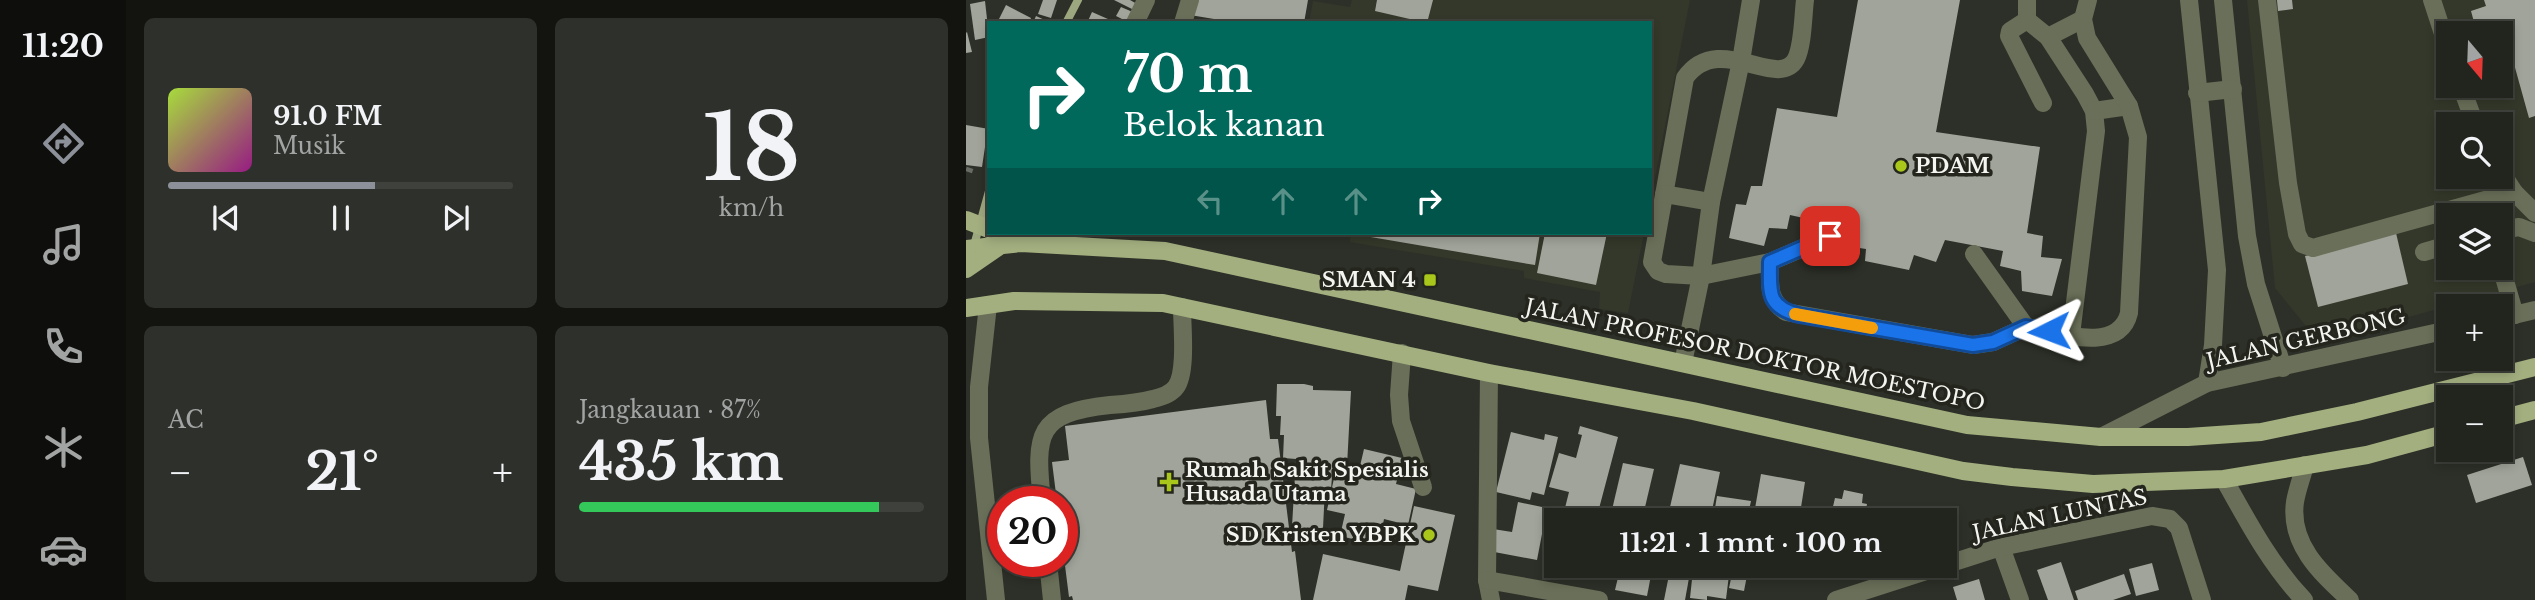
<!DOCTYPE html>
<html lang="id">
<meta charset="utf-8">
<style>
body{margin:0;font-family:"Libre Baskerville",serif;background:#2e302b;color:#f1f3f6;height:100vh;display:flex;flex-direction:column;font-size:26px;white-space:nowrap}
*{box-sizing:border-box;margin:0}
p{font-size:23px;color:#a2a4a4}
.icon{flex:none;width:38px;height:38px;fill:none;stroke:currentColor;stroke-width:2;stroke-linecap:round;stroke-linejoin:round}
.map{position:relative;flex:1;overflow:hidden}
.drawer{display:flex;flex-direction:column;gap:18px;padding:18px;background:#131410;width:840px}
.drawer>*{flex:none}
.guide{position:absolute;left:21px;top:21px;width:665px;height:214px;border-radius:0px;box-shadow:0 4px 10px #0003,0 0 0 2px #3f413c;background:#00695c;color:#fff;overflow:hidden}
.needle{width:46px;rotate:161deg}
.fabs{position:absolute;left:1470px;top:21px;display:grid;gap:14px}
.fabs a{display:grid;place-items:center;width:77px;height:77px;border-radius:0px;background:#22241e;box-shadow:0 4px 10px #0003,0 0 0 2px #3f413c;font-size:35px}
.speed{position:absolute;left:21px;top:486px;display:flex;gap:14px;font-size:35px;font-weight:700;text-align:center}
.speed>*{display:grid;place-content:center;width:91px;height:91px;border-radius:50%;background:#22241e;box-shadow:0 4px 10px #0003,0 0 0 2px #3f413c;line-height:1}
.speed .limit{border:10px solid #d22;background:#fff;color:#111}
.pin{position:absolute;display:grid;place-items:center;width:60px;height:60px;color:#fff;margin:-30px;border-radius:14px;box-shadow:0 4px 10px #0006}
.me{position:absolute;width:77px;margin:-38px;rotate:267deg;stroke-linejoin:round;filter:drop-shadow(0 0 5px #0008)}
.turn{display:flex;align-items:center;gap:24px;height:147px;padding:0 21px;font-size:32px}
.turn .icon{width:91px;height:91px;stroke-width:2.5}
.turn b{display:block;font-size:49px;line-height:60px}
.lanes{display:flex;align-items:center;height:66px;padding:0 21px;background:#0003;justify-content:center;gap:35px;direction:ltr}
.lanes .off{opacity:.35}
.big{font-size:52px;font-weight:700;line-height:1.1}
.drawer .tile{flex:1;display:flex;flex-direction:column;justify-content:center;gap:10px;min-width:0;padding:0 24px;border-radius:10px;background:#2e302b}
.drawer .dial{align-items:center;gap:0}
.dial b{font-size:91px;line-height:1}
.song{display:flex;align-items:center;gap:21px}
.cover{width:84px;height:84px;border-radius:10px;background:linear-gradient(135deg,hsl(80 70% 55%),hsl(310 70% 35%))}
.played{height:7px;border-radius:4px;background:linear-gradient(90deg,#8c9099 60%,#3f413c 60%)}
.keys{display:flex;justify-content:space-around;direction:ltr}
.heat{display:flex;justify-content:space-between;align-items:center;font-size:38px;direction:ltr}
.charge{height:10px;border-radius:5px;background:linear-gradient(90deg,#34c759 87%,#3f413c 0)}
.drawer .tiles{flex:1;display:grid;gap:18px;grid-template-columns:repeat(2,1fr)}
.trip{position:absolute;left:578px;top:508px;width:413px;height:70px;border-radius:0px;background:#22241e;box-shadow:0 4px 10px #0003,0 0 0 2px #3f413c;font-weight:700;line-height:70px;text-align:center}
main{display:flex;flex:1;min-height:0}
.tabs{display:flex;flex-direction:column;width:126px;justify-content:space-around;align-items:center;background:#0e0e0c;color:#a2a4a4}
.tabs .icon{width:49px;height:49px}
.tabs .on{color:#8c9099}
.tabs b{font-size:32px;color:#f1f3f6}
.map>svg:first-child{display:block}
.built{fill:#34382a;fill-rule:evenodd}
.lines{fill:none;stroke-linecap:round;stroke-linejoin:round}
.stream{stroke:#9da77f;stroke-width:8}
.building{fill:#a1a49a}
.path{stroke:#696c64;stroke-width:4.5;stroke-dasharray:7 3.5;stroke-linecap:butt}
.minor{stroke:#696f58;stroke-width:18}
.major{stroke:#a3af7f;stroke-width:18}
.route-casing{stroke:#114b97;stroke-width:18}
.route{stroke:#1a73e8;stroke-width:12}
.slow{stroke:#f59e0b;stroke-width:12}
.poi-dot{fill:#a9c71a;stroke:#24261e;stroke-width:2.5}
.labels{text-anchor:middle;stroke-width:7;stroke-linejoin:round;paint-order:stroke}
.poi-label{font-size:21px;font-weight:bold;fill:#f4f5f0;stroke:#24261e;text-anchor:start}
.street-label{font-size:21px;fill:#f4f5f0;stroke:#24261e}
</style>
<main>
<nav class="tabs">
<b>11:20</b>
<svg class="icon on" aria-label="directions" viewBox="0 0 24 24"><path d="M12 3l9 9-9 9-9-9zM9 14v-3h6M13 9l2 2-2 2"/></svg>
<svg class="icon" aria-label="music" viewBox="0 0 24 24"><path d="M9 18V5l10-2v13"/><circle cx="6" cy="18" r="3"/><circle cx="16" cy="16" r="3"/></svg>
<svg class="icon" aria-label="phone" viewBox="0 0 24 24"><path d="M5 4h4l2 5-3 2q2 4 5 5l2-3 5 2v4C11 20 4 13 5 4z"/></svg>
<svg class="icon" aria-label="climate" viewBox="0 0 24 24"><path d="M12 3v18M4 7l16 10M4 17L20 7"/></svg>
<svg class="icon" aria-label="car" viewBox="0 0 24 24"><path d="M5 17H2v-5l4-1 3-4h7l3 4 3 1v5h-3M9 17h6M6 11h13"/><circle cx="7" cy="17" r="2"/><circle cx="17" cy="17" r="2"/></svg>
</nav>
<section class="drawer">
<div class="tiles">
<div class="tile">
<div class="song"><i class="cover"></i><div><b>91.0 FM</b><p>Musik</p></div></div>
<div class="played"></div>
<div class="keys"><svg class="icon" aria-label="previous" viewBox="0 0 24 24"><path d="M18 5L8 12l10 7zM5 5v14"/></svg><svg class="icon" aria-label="pause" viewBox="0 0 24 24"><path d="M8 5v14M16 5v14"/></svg><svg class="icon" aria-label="next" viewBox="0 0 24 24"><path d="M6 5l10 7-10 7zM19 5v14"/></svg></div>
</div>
<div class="tile dial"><b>18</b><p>km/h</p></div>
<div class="tile"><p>AC</p>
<div class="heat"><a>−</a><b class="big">21°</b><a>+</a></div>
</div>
<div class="tile"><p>Jangkauan · 87%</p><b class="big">435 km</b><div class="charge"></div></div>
</div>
</section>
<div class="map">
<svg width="1569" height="600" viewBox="0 0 1569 600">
<rect width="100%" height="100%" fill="#2d3028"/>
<g class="built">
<polygon points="386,0 724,0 684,202 684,23 343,23 347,1 384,7"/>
<path d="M1281,0H1569V282L1385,333L1339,325L1309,288ZM1482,33H1535V86H1482ZM1482,124H1535V177H1482ZM1482,215H1535V268H1482Z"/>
<polygon points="385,233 678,233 662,313 633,309 634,292 558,278 558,271 384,242"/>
</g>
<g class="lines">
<g class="stream">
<polyline points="100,23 112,0"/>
<polyline points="7,249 23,191"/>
</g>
</g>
<g class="building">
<polygon points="77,0 91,0 85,18 72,14"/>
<polygon points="148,0 164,0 171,4 168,10"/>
<polygon points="227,0 342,0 338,23 272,23 224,15"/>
<polygon points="411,0 467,0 461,23 409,11"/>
<polygon points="892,0 994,0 970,132 1074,147 1061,233 1077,236 1075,257 1096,259 1086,296 1056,291 1055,271 1034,266 1037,251 979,240 970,262 948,255 943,270 899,261 900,249 887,247 887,229 824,215 821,229 803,228 798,246 763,238 770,204 780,205 785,186 796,186 811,108 871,117"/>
<polygon points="1311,0 1326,0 1327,9 1312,11"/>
<polygon points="1518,0 1569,0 1569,116 1563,118 1548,64 1536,67 1535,33 1511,33 1505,11 1520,6"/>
<polygon points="19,1 23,37 9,40 4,4"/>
<polygon points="40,5 65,18 63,23 31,23"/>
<polygon points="155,7 169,13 164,23 150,16"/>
<polygon points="126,12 151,23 121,23"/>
<polygon points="70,16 81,21 80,23 67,23"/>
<polygon points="1,32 6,52 0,53 0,33"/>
<polygon points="0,125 23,129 23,148 19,147 16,167 0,165"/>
<polygon points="394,233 574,233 569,265 393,235"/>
<polygon points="579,233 641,233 630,285 571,273"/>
<polygon points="1430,233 1442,284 1352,307 1339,256"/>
<polygon points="311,384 338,384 347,386 347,390 385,391 381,466 367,465 365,489 359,488 357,528 352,528 351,544 325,543 330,459 317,458 318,435 314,435 315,416 310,416"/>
<polygon points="300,400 304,439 312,439 326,552 329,551 335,600 107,600 106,596 103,597 96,542 96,502 91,502 86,462 103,460 99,426"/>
<polygon points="614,426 652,437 630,520 609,520 597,516 603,492 583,487 593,453 610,458 616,435 612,434"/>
<polygon points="545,432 578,440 579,434 592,437 578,495 566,492 564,500 530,492"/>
<polygon points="398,449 436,458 430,484 450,489 442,525 418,519 413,545 374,536 379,514 361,510 369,474 391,479"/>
<polygon points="1557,457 1566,485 1510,503 1501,475"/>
<polygon points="657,463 688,469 676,520 645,514"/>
<polygon points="714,464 754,472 744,520 701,520"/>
<polygon points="795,474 839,482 833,520 787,520"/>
<polygon points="878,490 897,494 896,503 901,504 898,520 865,515 869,498 876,499"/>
<polygon points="751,496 785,501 781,520 747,520"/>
<polygon points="552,502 581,508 571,560 523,551 527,529 546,532"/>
<polygon points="448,506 489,515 472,591 442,585 439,600 347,600 357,554 434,571"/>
<polygon points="843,512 861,516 860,520 841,520"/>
<polygon points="589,524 590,565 611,565 609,576 579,569"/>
<polygon points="1095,562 1108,600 1082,600 1071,570"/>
<polygon points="1186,563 1193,590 1170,596 1163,569"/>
<polygon points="655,565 687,565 681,596 649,590"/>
<polygon points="705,565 725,567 719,600 698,600"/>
<polygon points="737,565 767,565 765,573"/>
<polygon points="768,565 783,565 778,591 763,588"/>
<polygon points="862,565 889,565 888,572"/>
<polygon points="727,570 763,575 760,599 741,596 741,600 724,598"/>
<polygon points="1158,574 1165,594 1147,600 1112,600 1109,591"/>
<polygon points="1013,579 1019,600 991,600 987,587"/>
</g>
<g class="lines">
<polyline class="path" points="0,169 9,172"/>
<g class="minor">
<path d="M839,0C837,16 837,45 830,59C812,92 753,30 719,78L686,262L692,271L700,274L735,276L804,262L865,236"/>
<polyline points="1223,0 1251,270 1247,345 1241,383"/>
<polyline points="1257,0 1281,236 1290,284 1317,368"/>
<polyline points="1301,0 1322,183 1331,234 1336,244 1347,248 1548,192"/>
<polyline points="1466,0 1482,49"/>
<polyline points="1061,20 1061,0"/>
<polyline points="169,23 180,0"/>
<polyline points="217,23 224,0"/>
<polyline points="1082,37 1117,19"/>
<polyline points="1495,86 1509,124"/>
<polyline points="1231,93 1267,89"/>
<polyline points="1077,103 1043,36 1044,31 1061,20 1082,37 1119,94 1128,111 1130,131 1105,335"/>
<polyline points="1128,111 1163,106"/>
<polyline points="1535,172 1548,192 1569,213"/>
<polyline points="698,194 745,202"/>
<polyline points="1535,230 1553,227 1569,233"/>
<polyline points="1458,252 1482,245"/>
<path d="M804,262C804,283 801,300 820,312L1007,345L1027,342L1060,327L1008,254"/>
<polyline points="1535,267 1549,315"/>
<polyline points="22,305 13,387 13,438 30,600"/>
<polyline points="1535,318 1569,310"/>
<path d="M1060,327C1090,332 1153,355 1163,313L1172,137L1163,106L1121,38L1117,19L1122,0"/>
<polyline points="436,353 433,395 435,421 457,487"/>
<polyline points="717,363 735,276 745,202 775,61 785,0"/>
<polyline points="523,373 521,580 525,600"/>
<polyline points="1135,437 1241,383 1482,330"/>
<path d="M1339,465C1336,477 1331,490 1329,502C1323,545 1356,574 1384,600"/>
<path d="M1258,479C1282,522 1304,564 1338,600"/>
<path d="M76,502C69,433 70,413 144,405C159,404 173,403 187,399C196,397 205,394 210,387C221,372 216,326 216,307"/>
<polyline points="1035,547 1054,600"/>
<polyline points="82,562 86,600"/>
<polyline points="521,580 633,600"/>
<polyline points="870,600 1035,547 1186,516 1204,519 1213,528 1236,600"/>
</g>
<g class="major">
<polyline points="0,220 23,229"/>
<polyline points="0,249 55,243 199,251 1001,425 1135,437 1222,437 1295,432 1391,412 1569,367"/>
<polyline points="0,269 32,247"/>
<polyline points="0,308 48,301 197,303 523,373 727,411 997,471 1046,477 1127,484 1258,479 1401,455 1482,433"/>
<polyline points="1535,419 1569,410"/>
</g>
</g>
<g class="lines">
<g class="route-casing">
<path id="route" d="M864,236L804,262C804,291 800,307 833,315L1007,345L1027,342L1060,327L1083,331"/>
</g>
<use href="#route" class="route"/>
<polyline class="slow" points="829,314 906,328"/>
</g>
<g class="poi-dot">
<circle cx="935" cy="166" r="7"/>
<rect x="457" y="273" width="14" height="14" rx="3.5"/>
<path d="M199.5 471.5h7v7h7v7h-7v7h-7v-7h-7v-7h7z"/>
<circle cx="463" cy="535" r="7"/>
</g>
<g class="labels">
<g class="poi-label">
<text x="949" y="173">PDAM</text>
<text x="450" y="287" text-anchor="end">SMAN 4</text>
<text x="219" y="477">Rumah Sakit Spesialis<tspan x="219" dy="24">Husada Utama</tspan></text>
<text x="449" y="542" text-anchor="end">SD Kristen YBPK</text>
</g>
<g class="street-label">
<text transform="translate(1340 339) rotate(-13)" y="7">JALAN GERBONG</text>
<text transform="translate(789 355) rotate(12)" y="7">JALAN PROFESOR DOKTOR MOESTOPO</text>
<text transform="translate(1094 515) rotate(-12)" y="7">JALAN LUNTAS</text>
</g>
</g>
</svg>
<div class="fabs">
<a><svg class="needle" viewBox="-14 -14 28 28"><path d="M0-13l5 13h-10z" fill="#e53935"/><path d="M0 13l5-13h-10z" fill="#a2a4a4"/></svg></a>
<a><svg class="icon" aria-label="search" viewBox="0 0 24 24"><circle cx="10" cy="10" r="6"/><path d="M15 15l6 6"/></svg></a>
<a><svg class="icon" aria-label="layers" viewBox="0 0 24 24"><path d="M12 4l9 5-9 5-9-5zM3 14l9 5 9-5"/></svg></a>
<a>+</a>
<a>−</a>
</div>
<div class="speed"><div class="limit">20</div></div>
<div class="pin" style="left:864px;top:236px;background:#d93025"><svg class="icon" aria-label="arrive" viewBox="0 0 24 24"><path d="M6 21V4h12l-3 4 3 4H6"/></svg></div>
<svg class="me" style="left:1083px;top:331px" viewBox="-20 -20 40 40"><path d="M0-17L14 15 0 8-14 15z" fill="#1a73e8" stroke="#fff" stroke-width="4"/></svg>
<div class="trip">11:21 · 1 mnt · 100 m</div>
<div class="guide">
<div class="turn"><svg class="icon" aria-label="right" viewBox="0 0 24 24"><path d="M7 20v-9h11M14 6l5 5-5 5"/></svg><div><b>70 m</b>Belok kanan</div></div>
<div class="lanes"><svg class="icon off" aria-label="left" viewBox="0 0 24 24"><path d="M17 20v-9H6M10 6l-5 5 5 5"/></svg><svg class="icon off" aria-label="ahead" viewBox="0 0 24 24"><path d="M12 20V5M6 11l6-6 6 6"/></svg><svg class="icon off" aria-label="ahead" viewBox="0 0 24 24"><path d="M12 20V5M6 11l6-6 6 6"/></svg><svg class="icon" aria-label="right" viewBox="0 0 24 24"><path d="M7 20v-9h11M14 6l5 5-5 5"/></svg></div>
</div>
</div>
</main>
